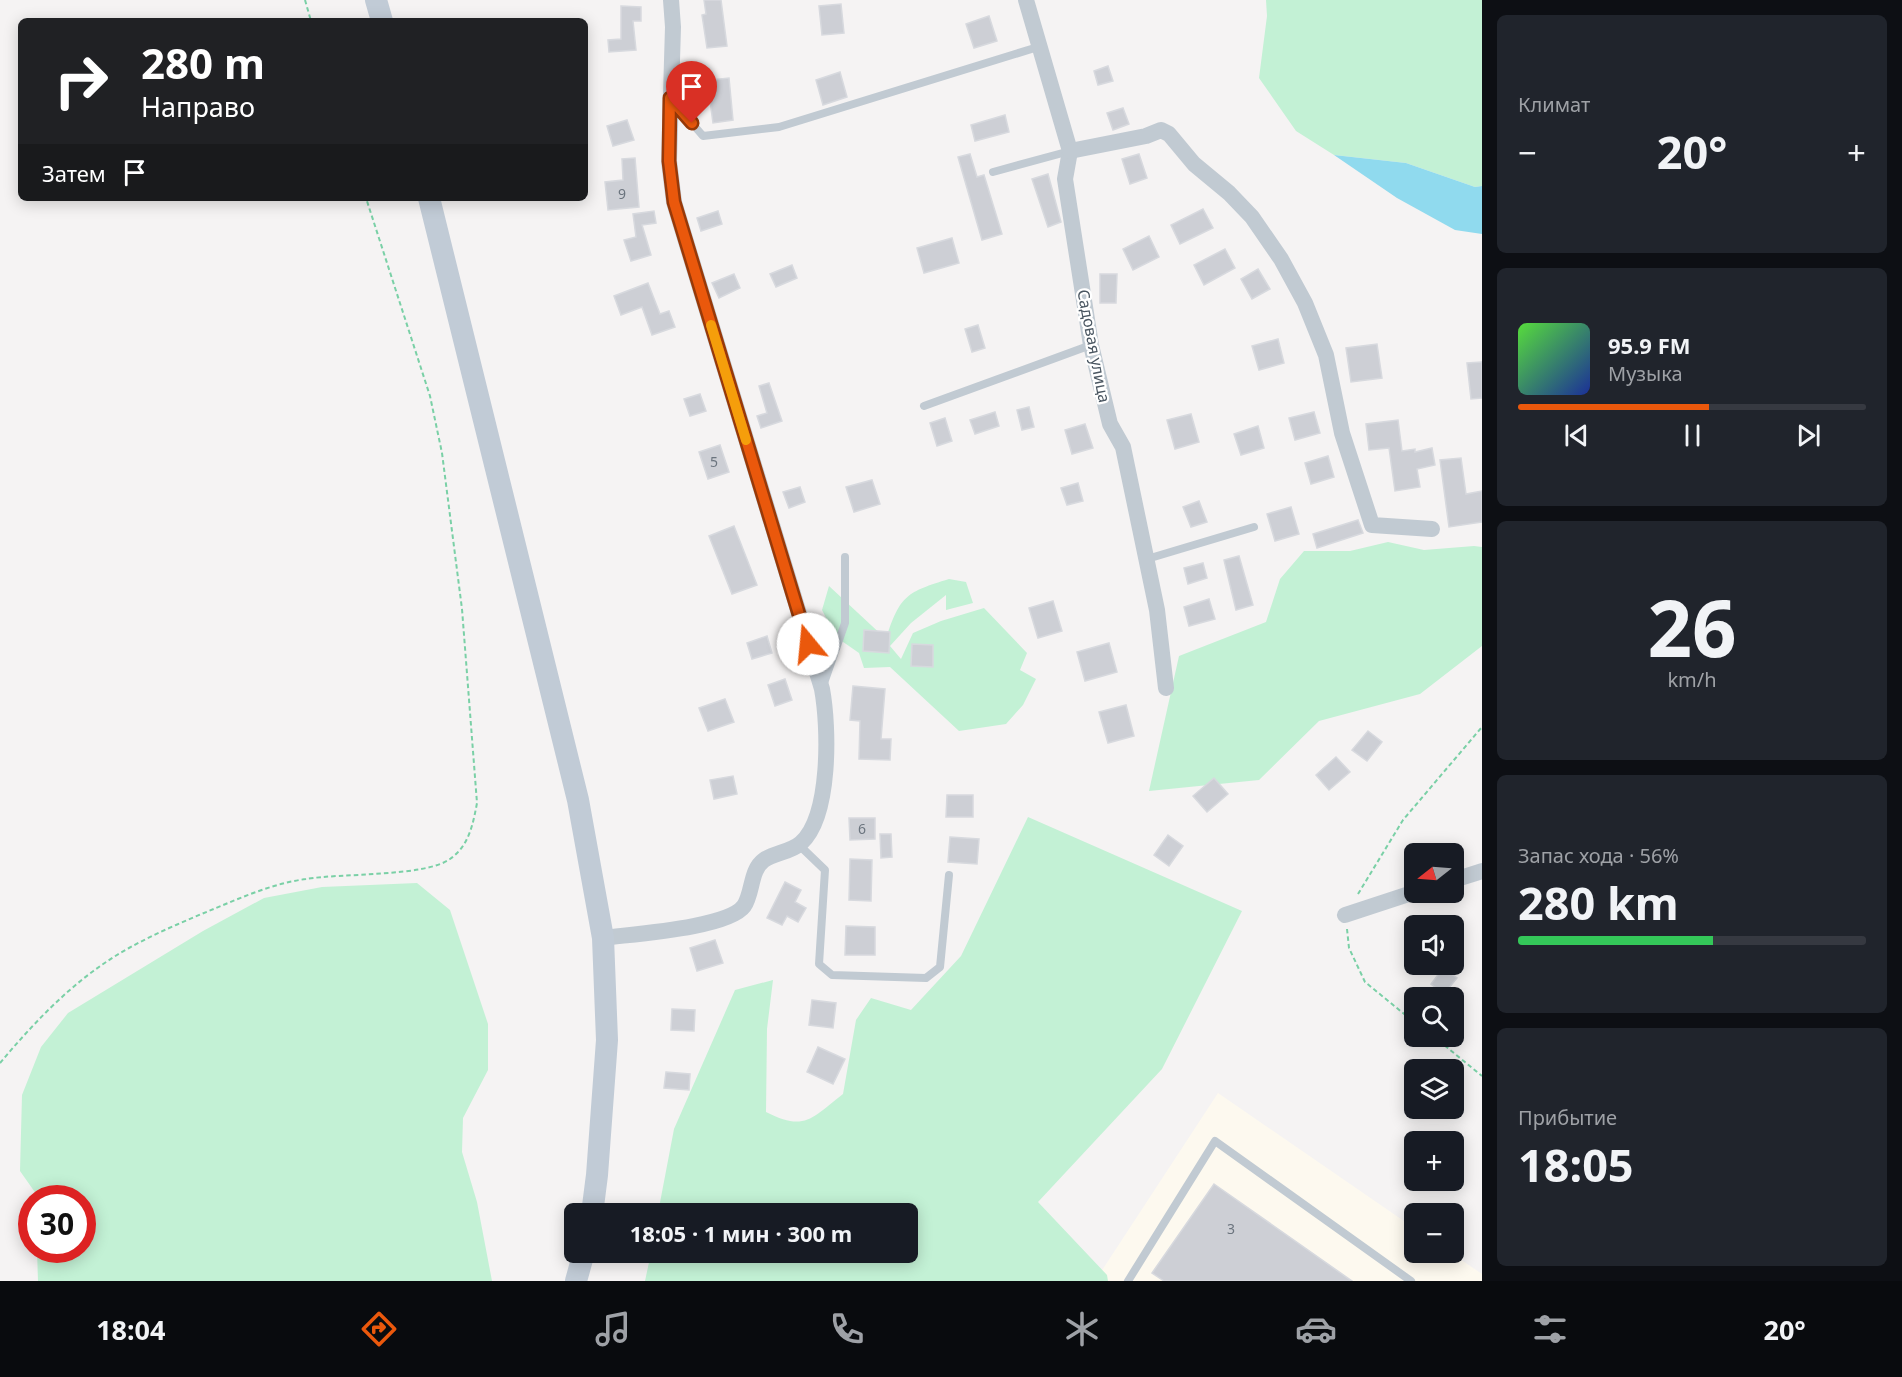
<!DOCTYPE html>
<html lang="ru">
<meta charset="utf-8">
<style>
body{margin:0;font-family:"Noto Sans",sans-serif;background:#20242c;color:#f1f3f6;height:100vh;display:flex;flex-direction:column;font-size:22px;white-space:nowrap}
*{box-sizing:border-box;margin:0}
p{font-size:20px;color:#9ea1a6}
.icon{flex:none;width:33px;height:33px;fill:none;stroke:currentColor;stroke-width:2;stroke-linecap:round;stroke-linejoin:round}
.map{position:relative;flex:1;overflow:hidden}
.panel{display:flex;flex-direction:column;gap:15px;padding:15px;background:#0d0f14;width:420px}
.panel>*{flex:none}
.top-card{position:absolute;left:18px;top:18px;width:570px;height:183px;border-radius:9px;box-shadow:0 3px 15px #0003;background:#202124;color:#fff;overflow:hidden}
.needle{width:39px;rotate:253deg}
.fabs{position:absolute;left:1404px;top:843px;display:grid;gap:12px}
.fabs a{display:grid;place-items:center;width:60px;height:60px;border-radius:9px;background:#171b24;box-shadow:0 3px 15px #0003;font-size:30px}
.speed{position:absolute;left:18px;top:1185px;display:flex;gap:12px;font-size:30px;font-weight:700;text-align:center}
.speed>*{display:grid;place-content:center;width:78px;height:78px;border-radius:50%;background:#171b24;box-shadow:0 3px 15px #0003;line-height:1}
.speed .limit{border:9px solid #d22;background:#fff;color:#111}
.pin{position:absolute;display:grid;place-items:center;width:51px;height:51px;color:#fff;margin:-62px -26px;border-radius:50% 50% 50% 0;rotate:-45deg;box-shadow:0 0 6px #0007}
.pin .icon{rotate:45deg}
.me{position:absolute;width:66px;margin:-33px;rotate:343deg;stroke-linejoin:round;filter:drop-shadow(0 0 4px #0008)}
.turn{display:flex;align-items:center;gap:21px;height:126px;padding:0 24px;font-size:27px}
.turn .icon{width:78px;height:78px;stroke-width:2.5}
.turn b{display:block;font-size:42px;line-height:51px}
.then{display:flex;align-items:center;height:57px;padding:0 24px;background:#0003;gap:12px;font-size:22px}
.big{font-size:45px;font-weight:700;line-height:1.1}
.panel .card{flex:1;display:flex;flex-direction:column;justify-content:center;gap:9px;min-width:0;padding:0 21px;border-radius:9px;background:#20242c}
.panel .dial{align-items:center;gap:0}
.dial b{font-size:78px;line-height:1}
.song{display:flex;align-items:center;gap:18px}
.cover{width:72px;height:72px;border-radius:9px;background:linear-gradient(135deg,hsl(110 70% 55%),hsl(230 70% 35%))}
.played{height:6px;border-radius:3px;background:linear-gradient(90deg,#ea580c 55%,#363941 55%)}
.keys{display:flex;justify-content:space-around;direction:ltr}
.heat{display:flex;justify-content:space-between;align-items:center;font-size:33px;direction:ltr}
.charge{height:9px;border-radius:4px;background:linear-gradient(90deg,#34c759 56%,#363941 0)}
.trip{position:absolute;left:564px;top:1203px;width:354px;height:60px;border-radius:9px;background:#171b24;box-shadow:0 3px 15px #0003;font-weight:700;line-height:60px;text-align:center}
.dock{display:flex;height:96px;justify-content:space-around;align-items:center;background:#090b0e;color:#9ea1a6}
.dock .icon{width:42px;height:42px}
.dock .active{color:#ea580c}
.dock b{font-size:27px;color:#f1f3f6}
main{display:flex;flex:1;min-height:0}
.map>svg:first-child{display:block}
.commercial{fill:#fdf9ef}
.green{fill:#c3f1d5}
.water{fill:#90daee}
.building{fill:#cdcfd5;stroke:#d7d9de;stroke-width:1.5}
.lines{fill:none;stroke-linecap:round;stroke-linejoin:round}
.path{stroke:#7ad0a6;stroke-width:2;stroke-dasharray:4.5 3;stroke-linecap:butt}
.lane{stroke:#c1cad2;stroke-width:8}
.street{stroke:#c1cad2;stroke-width:16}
.secondary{stroke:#c1cbd6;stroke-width:22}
.route-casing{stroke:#983908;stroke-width:15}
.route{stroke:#ea580c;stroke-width:10}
.slow{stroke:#f59e0b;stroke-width:10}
.labels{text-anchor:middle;stroke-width:4.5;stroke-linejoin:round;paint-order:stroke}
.number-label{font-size:14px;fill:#6b747e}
.street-label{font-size:16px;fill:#4a5661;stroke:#fff}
</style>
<main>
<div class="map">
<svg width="1482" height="1281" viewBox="0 0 1482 1281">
<rect width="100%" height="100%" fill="#f5f3f3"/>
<polygon class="commercial" points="1218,1093 1414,1228 1414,1252 1451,1253 1482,1274 1482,1281 1095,1281"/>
<g class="green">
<polygon points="1266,0 1482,0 1482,186 1475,187 1406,163 1334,155 1296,131 1259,78 1267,16"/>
<polygon points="1388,542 1424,550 1474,546 1482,547 1482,646 1420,694 1319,721 1259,780 1149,791 1179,656 1266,622 1280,579 1304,551 1350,551"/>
<path d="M949,579L966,582L973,603L946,610V595L911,623L890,646L901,659L913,633L941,621L984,608L1027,653L1020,670L1036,679L1023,705L1006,724L959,731L890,667L864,668L859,653L836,637L822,610L829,586L886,639C900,595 907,592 949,579Z"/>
<path d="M1028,817L1242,911L1162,1069L1038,1202L1107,1275L1108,1281H645L651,1253L908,1252V1214L658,1213L674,1129L735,990L773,980L767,1029L766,1112C805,1132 812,1118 843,1094L856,1020L871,998L911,1010L961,956Z"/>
<polygon points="417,883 450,910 488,1024 488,1070 463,1118 462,1152 477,1202 492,1281 38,1281 37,1250 82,1250 82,1198 39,1198 20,1171 22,1095 41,1047 68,1013 203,931 264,898 322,887"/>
</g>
<polygon class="water" points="1334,155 1406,163 1475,187 1482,186 1482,234 1455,230 1397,198"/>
<g class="building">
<polygon points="704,0 721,0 727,46 707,48 702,15 706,14"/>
<polygon points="841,4 844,33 822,35 819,6"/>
<polygon points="621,6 641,7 641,21 633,21 636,50 609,52 608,40 621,39"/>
<polygon points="989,16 997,41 974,48 966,24"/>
<polygon points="1108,66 1113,81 1098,85 1094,71"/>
<polygon points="840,72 847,97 823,105 816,80"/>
<polygon points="729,78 733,120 713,123 710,101 713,100 711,80"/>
<polygon points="1123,108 1129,124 1113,130 1107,113"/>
<polygon points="1005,115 1009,132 975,141 971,125"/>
<polygon points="627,120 634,140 613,146 607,126"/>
<polygon points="970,154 977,177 984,175 1002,234 982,240 958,157"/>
<polygon points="1139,154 1147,178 1130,184 1122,159"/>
<polygon points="635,158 639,207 608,210 605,182 623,180 622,159"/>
<polygon points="1048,174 1061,222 1048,227 1032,179"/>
<polygon points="1203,209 1213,228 1180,244 1171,225"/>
<polygon points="654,211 656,223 642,225 651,255 631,261 624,240 636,237 633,214"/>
<polygon points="718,211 722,224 701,231 697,218"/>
<polygon points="1149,236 1159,257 1133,270 1123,249"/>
<polygon points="952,238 959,263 924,273 917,248"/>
<polygon points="1225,249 1235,268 1204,285 1194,265"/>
<polygon points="792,265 797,278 776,287 770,274"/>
<polygon points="1258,269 1270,289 1252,299 1241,279"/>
<polygon points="734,274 740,288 719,298 712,283"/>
<polygon points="1100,274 1117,274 1116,303 1100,303"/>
<polygon points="648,283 660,314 669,311 675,327 652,335 642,307 621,315 614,296"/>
<polygon points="978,325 985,348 972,352 965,329"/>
<polygon points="1278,339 1284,363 1259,370 1252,346"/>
<polygon points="1377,344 1382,378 1351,382 1346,348"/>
<polygon points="1482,362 1482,398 1471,399 1467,363"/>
<polygon points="769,383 782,421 761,428 757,416 767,413 759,386"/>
<polygon points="700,394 706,411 690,416 684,399"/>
<polygon points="1029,407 1034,427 1022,430 1017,410"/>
<polygon points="995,412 999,426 975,434 970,420"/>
<polygon points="1314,412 1320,433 1295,440 1289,418"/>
<polygon points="1191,414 1199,442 1175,449 1167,420"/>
<polygon points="945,418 952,441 937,446 930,423"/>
<polygon points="1398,420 1402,451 1415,449 1415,452 1432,448 1435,465 1417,469 1420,487 1395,491 1389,448 1369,450 1366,424"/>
<polygon points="1085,424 1093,448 1072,454 1065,430"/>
<polygon points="1258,426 1264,448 1241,455 1234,434"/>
<polygon points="720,445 729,472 708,479 699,452"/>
<polygon points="1328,456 1334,477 1311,484 1305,463"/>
<polygon points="1461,458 1466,494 1482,491 1482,522 1449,527 1440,460"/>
<polygon points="872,480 880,504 854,512 846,487"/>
<polygon points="1078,483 1083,501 1067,505 1061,488"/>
<polygon points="800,487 805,502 789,508 783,492"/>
<polygon points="1199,501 1207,522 1191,527 1183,507"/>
<polygon points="1291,507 1299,534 1275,541 1267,514"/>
<polygon points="1358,520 1363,533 1317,548 1313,534"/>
<polygon points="734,526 757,585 732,594 709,536"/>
<polygon points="1239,556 1253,605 1236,610 1224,560"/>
<polygon points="1203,563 1207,578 1188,584 1184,568"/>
<polygon points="1209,599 1215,619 1189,626 1184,607"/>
<polygon points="1053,601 1062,631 1038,638 1029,608"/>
<polygon points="864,630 890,632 889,653 863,651"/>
<polygon points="767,636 772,653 752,659 747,643"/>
<polygon points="1109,643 1117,672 1085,681 1077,652"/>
<polygon points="912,644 933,645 933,667 911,666"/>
<polygon points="785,679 792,700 775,706 768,685"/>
<polygon points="853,686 885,689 881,739 891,739 890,760 859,759 860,721 850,720"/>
<polygon points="725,699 734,722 708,731 699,708"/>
<polygon points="1126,705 1134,736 1108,743 1099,712"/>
<polygon points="1368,731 1382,742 1367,761 1352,750"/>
<polygon points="1336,757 1350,772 1329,790 1316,775"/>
<polygon points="733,776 737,794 714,799 710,780"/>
<polygon points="1214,778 1228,794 1207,812 1193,796"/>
<polygon points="947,795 973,795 973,817 946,817"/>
<polygon points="849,818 875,818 875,839 850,840"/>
<polygon points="880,834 891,834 892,857 881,858"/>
<polygon points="1168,835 1183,846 1169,866 1154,855"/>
<polygon points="950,837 979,839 977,864 948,862"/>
<polygon points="850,859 872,860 871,901 849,900"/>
<polygon points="785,882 801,890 795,902 806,908 798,922 787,916 782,925 767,918"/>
<polygon points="846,926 875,927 875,955 845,955"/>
<polygon points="715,940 723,963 697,971 690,948"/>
<polygon points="1443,968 1457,978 1444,994 1431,984"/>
<polygon points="812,1000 836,1003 833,1028 809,1025"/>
<polygon points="672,1009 695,1010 694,1031 671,1030"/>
<polygon points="818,1047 845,1059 833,1084 807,1072"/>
<polygon points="666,1072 690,1074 689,1090 664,1088"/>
<polygon points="1214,1184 1352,1281 1164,1281 1152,1273"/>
</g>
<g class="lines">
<g class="path">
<polyline points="305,0 311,21"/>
<polyline points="1358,894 1403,820 1482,727"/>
<polyline points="1347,929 1349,948 1365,982 1414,1022"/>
<polyline points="1433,1036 1482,1076"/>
<path d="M0,1063C37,1019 78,976 129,948C156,933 187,920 216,908C245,896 275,883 306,879C341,873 425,877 450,859C469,846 473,824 477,803L462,609L442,453L430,396L366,198"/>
</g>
<g class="lane">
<polyline points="672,100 703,136 779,127 1038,47"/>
<polyline points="993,172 1070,151"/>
<polyline points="924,406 1091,345"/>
<polyline points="1147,559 1254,527"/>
<polyline points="823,686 845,623 845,557"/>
<polyline points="799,845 825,870 819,964 832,975 926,978 940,967 949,875"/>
<polyline points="1128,1281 1215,1141 1411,1281"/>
</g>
<g class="street">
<polyline points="1026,0 1070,151 1065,179 1091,345 1110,424 1123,447 1157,610 1166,688"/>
<polyline points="1070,151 1146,136 1161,130 1169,134 1194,164 1229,193 1252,217 1281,259 1305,303 1326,355 1342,433 1372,525 1432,529"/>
<polyline points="1454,880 1482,871"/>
<polyline points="1345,915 1415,892"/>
<path d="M603,938C632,934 728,928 744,906C753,893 750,870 764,860C774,853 791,852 801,843C831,816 829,727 822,689L674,202L669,161L673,27L671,0"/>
</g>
<g class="secondary">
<polyline points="376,0 382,21"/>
<polyline points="429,198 578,800 603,938 607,1040 597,1175 592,1214"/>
<polyline points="576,1281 584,1252"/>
</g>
</g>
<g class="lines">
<g class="route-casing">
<polyline id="route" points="692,123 670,98 669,161 674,202 808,644"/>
</g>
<use href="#route" class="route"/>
<polyline class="slow" points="711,325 746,440"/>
</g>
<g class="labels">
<g class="number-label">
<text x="622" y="199">9</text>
<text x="714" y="467">5</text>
<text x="862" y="834">6</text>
<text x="1231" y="1234">3</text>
</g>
<g class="street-label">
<text transform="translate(1094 346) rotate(79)" y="6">Садовая улица</text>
</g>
</g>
</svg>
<div class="fabs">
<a><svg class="needle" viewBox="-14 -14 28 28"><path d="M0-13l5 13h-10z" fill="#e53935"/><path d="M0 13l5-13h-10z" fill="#9ea1a6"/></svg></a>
<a><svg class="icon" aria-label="sound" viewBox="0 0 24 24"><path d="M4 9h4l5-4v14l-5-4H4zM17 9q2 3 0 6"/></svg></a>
<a><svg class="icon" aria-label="search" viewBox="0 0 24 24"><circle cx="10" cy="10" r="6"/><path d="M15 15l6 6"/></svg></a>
<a><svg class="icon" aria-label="layers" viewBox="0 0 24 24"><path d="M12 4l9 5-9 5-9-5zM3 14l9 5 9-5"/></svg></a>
<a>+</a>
<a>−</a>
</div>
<div class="speed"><div class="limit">30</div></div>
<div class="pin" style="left:692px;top:123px;background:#d93025"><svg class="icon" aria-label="arrive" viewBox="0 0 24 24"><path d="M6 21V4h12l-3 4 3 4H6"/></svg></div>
<svg class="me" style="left:808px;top:644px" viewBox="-20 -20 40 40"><circle r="19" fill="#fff"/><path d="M0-13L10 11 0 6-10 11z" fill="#ea580c"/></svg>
<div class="trip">18:05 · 1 мин · 300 m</div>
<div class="top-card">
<div class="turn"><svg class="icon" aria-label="right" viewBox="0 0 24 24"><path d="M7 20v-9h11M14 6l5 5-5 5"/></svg><div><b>280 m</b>Направо</div></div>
<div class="then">Затем<svg class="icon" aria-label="arrive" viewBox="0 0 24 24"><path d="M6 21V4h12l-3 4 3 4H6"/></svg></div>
</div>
</div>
<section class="panel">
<div class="card"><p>Климат</p>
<div class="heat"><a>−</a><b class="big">20°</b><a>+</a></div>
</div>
<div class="card">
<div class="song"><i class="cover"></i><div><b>95.9 FM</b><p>Музыка</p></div></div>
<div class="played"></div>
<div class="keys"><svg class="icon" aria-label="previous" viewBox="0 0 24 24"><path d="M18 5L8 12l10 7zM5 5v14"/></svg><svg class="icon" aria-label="pause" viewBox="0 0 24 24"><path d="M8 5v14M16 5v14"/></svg><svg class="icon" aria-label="next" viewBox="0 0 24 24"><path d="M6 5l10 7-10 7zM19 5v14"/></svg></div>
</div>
<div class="card dial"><b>26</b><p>km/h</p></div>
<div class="card"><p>Запас хода · 56%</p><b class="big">280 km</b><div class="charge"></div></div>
<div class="card"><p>Прибытие</p><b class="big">18:05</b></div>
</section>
</main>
<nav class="dock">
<b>18:04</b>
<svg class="icon active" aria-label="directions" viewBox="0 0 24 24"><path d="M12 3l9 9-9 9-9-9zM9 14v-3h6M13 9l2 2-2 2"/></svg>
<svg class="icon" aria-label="music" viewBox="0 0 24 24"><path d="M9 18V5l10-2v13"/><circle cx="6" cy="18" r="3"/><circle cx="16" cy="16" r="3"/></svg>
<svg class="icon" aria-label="phone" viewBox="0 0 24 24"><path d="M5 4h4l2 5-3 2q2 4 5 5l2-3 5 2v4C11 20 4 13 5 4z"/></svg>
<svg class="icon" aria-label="climate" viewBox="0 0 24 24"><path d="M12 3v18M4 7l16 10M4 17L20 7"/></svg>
<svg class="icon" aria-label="car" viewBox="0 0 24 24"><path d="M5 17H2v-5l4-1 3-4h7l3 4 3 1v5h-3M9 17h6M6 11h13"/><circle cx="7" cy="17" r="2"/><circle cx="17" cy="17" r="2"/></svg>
<svg class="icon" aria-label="filters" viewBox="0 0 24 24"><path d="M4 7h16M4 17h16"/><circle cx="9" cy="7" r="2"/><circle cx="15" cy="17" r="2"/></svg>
<b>20°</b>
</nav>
